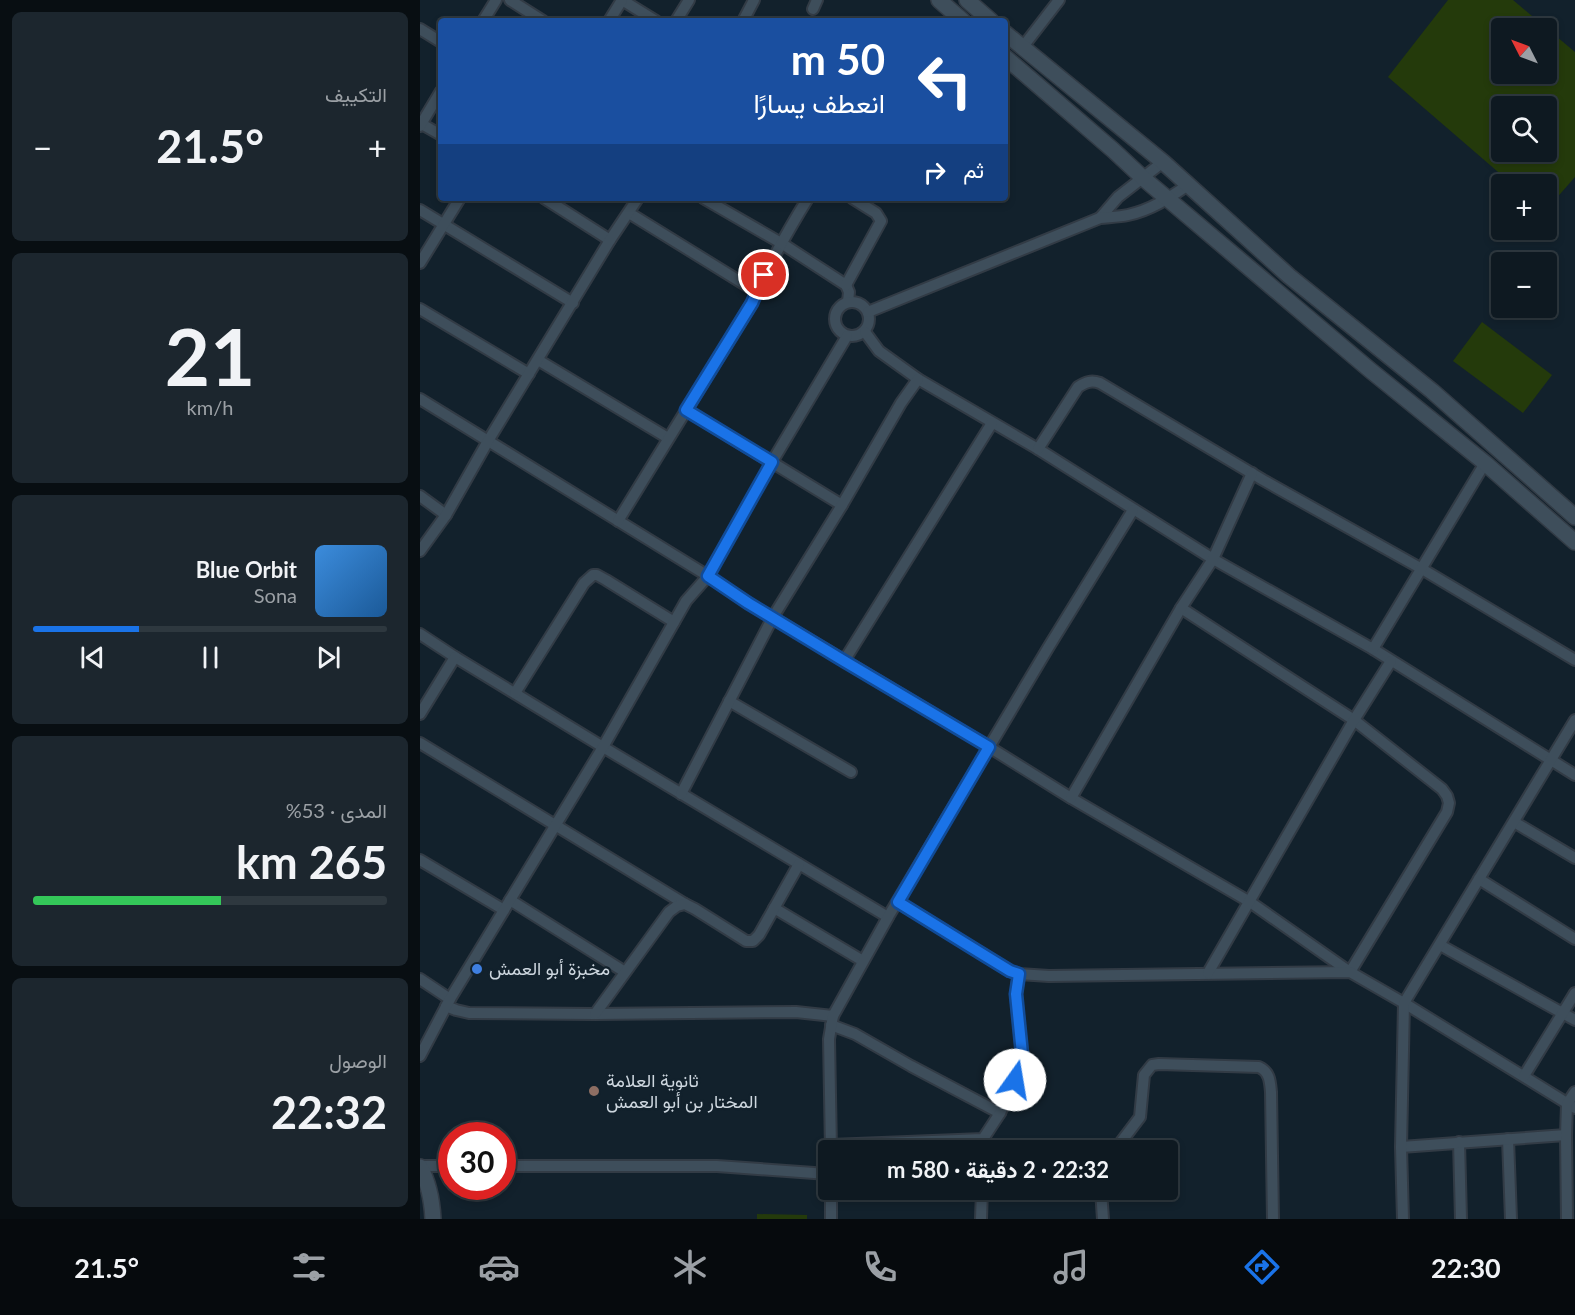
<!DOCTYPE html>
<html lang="ar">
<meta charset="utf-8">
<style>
body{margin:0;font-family:Lato,Vazirmatn,sans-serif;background:#1c262e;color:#f1f3f6;direction:rtl;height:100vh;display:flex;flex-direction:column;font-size:22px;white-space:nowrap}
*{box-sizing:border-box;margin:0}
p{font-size:20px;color:#9ba0a5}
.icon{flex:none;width:33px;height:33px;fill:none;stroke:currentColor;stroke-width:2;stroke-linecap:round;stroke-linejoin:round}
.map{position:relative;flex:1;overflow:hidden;direction:ltr}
.drawer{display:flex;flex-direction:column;gap:12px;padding:12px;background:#080e12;width:420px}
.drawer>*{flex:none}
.top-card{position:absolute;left:18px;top:18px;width:570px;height:183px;border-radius:6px;box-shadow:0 3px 9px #0003,0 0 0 2px #2e383f;direction:rtl;background:#1a4fa0;color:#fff;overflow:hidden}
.needle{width:39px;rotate:312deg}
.fabs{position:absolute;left:1071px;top:18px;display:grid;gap:12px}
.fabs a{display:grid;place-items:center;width:66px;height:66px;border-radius:6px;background:#0e1921;box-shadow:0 3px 9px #0003,0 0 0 2px #2e383f;font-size:30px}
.speed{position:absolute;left:18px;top:1122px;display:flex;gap:12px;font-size:30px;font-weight:700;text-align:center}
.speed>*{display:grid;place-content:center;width:78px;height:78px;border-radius:50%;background:#0e1921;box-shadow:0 3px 9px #0003,0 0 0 2px #2e383f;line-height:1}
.speed .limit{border:9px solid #d22;background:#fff;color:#111}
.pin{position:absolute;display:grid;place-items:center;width:51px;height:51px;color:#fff;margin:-26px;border:3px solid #fff;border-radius:50%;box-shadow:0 2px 6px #0007}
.me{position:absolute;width:66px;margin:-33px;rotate:13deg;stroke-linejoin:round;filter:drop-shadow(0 0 4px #0008)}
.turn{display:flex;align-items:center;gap:21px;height:126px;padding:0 24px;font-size:27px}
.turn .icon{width:78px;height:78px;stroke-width:2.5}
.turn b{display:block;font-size:42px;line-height:51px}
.then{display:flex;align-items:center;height:57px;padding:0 24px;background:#0003;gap:12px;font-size:22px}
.big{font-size:45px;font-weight:700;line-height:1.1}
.drawer .tile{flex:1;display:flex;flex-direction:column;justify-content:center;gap:9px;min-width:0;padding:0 21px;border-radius:9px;background:#1c262e}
.drawer .dial{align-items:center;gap:0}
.dial b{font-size:78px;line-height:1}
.song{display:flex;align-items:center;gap:18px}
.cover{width:72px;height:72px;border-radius:9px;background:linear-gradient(135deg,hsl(210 70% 55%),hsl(210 70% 35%))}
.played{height:6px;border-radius:3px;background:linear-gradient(90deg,#1a73e8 30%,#2e383f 30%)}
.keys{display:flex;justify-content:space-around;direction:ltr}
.heat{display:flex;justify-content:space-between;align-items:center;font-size:33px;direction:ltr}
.charge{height:9px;border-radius:4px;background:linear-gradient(90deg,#34c759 53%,#2e383f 0)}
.trip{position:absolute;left:398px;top:1140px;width:360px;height:60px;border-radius:6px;background:#0e1921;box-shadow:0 3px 9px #0003,0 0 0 2px #2e383f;font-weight:700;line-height:60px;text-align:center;direction:rtl}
.dock{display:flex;height:96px;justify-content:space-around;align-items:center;background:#060a0d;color:#9ba0a5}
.dock .icon{width:42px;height:42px}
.dock .active{color:#1a73e8}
.dock b{font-size:27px;color:#f1f3f6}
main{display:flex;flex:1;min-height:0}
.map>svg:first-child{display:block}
.green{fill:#243a0b;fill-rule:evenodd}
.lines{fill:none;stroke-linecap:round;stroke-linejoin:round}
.street-casing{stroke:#323b45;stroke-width:14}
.secondary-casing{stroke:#323b45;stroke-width:18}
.street{stroke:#3e4e5b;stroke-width:10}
.secondary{stroke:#3e4e5b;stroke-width:15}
.route-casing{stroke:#114b97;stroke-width:15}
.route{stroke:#1a73e8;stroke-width:10}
.shop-dot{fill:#3f7fe0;stroke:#12212c;stroke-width:2}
.education-dot{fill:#8d6e63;stroke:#12212c;stroke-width:2}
.labels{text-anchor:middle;stroke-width:4.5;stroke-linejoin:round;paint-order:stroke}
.poi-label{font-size:18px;fill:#ced7df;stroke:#12212c;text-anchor:start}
</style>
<main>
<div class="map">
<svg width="1155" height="1219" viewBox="0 0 1155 1219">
<rect width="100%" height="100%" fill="#12212c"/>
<g class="green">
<path d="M1028,0H1093L1155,52V177L1127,209L1126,184H1092L968,77ZM1126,28V74H1082V28ZM1082,106H1126V152H1082Z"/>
<polygon points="1062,322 1132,375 1103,413 1033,361"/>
<polygon points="337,1214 387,1215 387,1219 337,1219"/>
</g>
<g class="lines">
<g class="street-casing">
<g id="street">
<polyline points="90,0 123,21"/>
<polyline points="202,0 236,21"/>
<polyline points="393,9 397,0"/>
<polyline points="63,21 76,0"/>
<polyline points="189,21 202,0"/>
<polyline points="256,21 269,0"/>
<polyline points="323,21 334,0"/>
<polyline points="0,29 21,42"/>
<polyline points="602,48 639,0"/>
<polyline points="0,123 21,135"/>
<polyline points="0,126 21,91"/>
<polyline points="124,198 190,240"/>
<polyline points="283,198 361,243 426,285 429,292 428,302"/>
<polyline points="0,210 153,303"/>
<polyline points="209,213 337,292"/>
<polyline points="680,218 698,197 743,162"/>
<polyline points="0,263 40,198"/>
<polyline points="426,285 461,221 456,213 432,198"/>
<circle cx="432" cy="319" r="17"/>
<polyline points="0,309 109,374"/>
<path d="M448,312L680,218C689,217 699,217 708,215C731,210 749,198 768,185"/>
<polyline points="445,332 459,351 498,379 618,449 793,559 953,649 1155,775"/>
<polyline points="118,360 248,438"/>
<polyline points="0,399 288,576 328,603 569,747 651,798 830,902 930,972 1027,812 1029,803 1027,796 1022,789 934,720 761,608"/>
<polyline points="266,410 422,505"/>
<path d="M618,449L658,387C666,382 671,380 680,383L843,480L1002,569L1155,660"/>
<polyline points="0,496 26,515"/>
<path d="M198,521L332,303C348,266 367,232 388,198"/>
<polyline points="0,551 26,515 68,441 190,240 218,198"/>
<polyline points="0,634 35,657 183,747 468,917"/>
<polyline points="953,649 1065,463"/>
<polyline points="424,661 572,423"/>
<polyline points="95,693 164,583 173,575 177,575 186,580 254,622"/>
<polyline points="309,701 431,772"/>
<polyline points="0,714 35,657"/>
<polyline points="0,743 265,904"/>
<polyline points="261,794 353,617 422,505 481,403 498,379"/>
<polyline points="651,798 761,608 793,559 832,473"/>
<polyline points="1094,822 1155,858"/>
<polyline points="0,860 84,910"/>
<polyline points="1059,879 1155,939"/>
<polyline points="90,900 205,972"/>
<polyline points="478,902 590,971 599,974 629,976 930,972 984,1003 1155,1108"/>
<polyline points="354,908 443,961"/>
<polyline points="1020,945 1155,1020"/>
<polyline points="788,973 934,720 971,661"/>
<polyline points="0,979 30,999"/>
<polyline points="26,1006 36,1010 49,1013 175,1014 376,1012 413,1016"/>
<polyline points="175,1014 249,912 257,906 265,904 275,909 326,941 333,941 339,935 379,864"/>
<polyline points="411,1025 435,1034 491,1066 580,1113"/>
<polyline points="0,1056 30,999 183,747 266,601 288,576 352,462 427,336"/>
<polyline points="1104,1076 1155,993"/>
<polyline points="1088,1139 1091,1219"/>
<polyline points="1039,1142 1041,1219"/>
<polyline points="411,1145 563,1139 580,1113 595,1080 602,1054 596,994 599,974"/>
<polyline points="981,1147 1146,1135"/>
<polyline points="411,1150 409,1039 413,1016 468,917 628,648 713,510"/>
<path d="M695,1150L720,1117L724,1075L732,1065L739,1064L839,1067C850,1072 850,1082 851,1092L853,1219"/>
<polyline points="0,1166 32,1166"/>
<polyline points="82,1166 297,1166 408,1174"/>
<polyline points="411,1190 411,1219"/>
<polyline points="681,1190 683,1219"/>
<polyline points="561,1219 562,1190"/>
<polyline points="983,1219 981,1147 984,1003 1155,720"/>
<polyline points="1147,1219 1146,1135 1147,1104 1155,1092"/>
</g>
</g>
<g class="secondary-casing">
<g id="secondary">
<polyline points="519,0 543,21"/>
<polyline points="547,0 571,21"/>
<polyline points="585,33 743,162 869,276 1012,391 1155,517"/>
<polyline points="585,57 693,150 723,178 950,370 1065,463 1155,542"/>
<path d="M0,1167C9,1183 12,1200 13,1219"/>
</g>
</g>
<use href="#street" class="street"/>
<use href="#secondary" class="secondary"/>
</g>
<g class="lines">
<g class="route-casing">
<polyline id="route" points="344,275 332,303 266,410 352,462 288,576 328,603 424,661 569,747 478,902 559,952 590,971 599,974 596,994 602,1054 595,1080"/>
</g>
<use href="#route" class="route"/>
</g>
<circle class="shop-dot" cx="57" cy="969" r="6"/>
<circle class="education-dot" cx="174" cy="1091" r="6"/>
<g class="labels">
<g class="poi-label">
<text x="69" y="975">مخبزة أبو العمش</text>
<text x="186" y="1087">ثانوية العلامة<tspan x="186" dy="21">المختار بن أبو العمش</tspan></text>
</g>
</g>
</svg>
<div class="fabs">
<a><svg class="needle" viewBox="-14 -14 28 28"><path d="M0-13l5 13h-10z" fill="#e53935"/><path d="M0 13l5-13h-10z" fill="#9ba0a5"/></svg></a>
<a><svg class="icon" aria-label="search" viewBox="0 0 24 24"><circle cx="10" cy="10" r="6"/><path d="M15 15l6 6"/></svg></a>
<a>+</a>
<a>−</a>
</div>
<div class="speed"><div class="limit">30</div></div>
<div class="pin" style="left:344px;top:275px;background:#d93025"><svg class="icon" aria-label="arrive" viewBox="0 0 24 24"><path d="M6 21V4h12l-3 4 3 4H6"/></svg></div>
<svg class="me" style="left:595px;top:1080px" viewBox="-20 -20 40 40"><circle r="19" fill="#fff"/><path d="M0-13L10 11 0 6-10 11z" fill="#1a73e8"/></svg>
<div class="trip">22:32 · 2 دقيقة · 580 m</div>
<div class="top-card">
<div class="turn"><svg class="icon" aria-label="left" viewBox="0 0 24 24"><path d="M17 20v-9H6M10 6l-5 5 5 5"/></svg><div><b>50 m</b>انعطف يسارًا</div></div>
<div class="then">ثم<svg class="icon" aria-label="right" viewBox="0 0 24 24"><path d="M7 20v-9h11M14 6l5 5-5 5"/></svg></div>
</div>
</div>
<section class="drawer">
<div class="tile"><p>التكييف</p>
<div class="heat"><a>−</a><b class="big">21.5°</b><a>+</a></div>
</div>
<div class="tile dial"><b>21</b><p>km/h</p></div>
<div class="tile">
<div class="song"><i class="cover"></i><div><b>Blue Orbit</b><p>Sona</p></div></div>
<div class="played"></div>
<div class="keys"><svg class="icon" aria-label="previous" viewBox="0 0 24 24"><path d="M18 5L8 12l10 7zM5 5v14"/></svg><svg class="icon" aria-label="pause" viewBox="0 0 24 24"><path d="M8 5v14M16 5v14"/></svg><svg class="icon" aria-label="next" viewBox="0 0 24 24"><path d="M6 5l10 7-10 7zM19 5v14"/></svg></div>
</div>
<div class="tile"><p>المدى · 53%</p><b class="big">265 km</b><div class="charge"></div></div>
<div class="tile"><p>الوصول</p><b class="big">22:32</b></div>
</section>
</main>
<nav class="dock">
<b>22:30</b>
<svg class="icon active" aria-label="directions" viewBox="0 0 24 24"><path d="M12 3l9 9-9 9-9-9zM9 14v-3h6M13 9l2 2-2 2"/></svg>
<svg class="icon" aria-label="music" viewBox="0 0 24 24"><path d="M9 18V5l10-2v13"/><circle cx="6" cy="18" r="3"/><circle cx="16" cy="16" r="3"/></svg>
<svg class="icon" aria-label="phone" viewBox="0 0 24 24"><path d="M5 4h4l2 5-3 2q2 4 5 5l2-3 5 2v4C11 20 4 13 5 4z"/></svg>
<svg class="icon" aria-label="climate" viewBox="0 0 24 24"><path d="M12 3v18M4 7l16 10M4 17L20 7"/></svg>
<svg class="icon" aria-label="car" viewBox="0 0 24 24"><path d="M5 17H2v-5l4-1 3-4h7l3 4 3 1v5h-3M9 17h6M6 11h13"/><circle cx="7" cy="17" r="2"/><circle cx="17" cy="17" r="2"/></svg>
<svg class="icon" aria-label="filters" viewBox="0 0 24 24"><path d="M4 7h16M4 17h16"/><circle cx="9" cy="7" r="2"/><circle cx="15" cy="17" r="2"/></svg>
<b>21.5°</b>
</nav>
